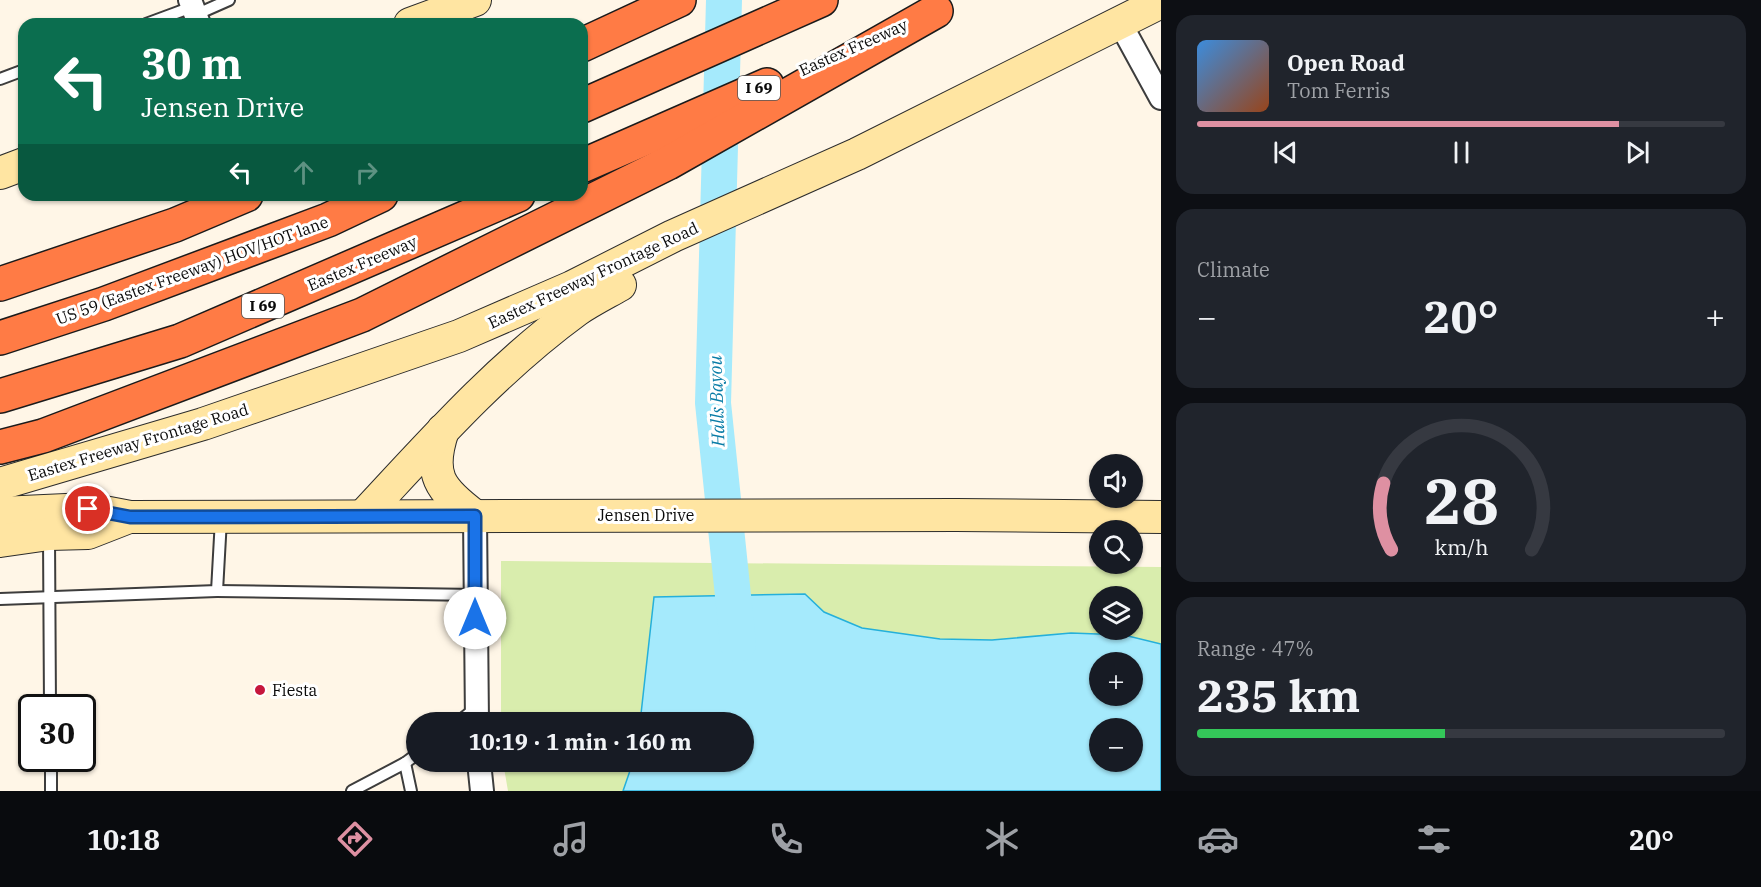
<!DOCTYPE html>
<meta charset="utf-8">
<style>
body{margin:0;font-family:"IBM Plex Serif",serif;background:#20242c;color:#f1f3f6;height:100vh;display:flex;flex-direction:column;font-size:22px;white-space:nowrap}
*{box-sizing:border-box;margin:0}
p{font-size:20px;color:#9ea1a6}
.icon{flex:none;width:33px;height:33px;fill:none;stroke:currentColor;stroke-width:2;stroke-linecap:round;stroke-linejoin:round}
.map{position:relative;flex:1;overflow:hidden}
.side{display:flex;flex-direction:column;gap:15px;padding:15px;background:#0d0f14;width:600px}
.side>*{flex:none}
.banner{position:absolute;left:18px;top:18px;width:570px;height:183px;border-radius:18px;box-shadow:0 2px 4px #0004;background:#0b6e4f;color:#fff;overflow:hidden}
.tools{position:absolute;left:1089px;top:454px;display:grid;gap:12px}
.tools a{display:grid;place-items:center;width:54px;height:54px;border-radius:50%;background:#171b24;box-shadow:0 2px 4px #0004;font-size:30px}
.speed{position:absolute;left:18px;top:694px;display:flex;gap:12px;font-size:30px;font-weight:700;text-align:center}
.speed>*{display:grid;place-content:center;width:78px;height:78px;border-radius:50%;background:#171b24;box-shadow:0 2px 4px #0004;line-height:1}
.speed .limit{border:3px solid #111;border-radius:9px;background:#fff;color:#111}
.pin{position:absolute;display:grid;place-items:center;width:51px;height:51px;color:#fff;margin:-26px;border:3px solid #fff;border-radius:50%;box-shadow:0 2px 6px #0007}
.me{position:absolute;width:66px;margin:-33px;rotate:0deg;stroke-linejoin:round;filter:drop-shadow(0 0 4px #0008)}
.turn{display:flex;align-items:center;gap:21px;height:126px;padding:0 24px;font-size:27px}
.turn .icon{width:78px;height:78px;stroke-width:2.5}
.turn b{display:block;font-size:42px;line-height:51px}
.lanes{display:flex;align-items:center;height:57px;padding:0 24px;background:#0003;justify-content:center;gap:30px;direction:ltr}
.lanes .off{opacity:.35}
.big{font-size:45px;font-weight:700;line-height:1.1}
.side .widget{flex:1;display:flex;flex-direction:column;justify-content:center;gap:9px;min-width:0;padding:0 21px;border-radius:18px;background:#20242c}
.side .dial{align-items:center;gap:0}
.dial svg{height:156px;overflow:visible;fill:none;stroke:#363941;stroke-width:7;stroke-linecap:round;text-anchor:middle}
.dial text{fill:#f1f3f6;stroke:none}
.song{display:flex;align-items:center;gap:18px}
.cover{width:72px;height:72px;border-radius:9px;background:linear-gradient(135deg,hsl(210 70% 55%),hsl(20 70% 35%))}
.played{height:6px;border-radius:3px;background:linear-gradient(90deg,#de90a2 80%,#363941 80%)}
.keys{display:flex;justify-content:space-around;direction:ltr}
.heat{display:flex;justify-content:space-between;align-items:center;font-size:33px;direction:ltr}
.charge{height:9px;border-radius:4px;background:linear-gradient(90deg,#34c759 47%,#363941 0)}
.trip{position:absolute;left:406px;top:712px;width:348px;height:60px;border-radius:30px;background:#171b24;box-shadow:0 2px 4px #0004;font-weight:700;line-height:60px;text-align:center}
.menu{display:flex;height:96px;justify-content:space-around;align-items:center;background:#090b0e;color:#9ea1a6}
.menu .icon{width:42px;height:42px}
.menu .on{color:#de90a2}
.menu b{font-size:27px;color:#f1f3f6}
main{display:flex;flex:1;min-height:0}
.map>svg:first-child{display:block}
.green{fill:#d9edad;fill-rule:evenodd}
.water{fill:#a5eafc;stroke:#25b0da;stroke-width:1.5;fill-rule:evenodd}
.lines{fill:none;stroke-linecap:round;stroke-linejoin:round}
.river{stroke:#a5eafc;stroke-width:36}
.service-casing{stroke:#3d3d3d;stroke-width:14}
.minor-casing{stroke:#3d3d3d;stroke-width:26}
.secondary-casing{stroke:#2c2c2c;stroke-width:34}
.motorway-casing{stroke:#1b1b1b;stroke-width:36}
.service{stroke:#fff;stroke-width:10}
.minor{stroke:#fff;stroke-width:22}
.secondary{stroke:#ffe5a2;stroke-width:32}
.motorway{stroke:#ff7b45;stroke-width:33}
.route-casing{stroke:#114b97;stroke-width:15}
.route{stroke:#1a73e8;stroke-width:10}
.poi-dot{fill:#c6163c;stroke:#fff;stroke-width:2}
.labels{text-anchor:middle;stroke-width:6;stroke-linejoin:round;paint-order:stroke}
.shield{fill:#fff;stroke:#545454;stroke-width:1.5}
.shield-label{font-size:15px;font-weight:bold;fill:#0a0a0a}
.street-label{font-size:16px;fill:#0a0a0a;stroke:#fff}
.poi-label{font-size:16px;fill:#0a0a0a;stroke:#fff;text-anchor:start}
.water-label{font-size:18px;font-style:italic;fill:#097ca6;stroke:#fff}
</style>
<main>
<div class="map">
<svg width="1161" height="791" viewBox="0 0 1161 791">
<rect width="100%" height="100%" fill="#fff6e7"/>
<path class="green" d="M501,561L1161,567V791H508L503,762H744V723H501ZM1100,597H1132V630H1100ZM1100,663H1132V696H1100ZM1100,729H1132V762H1100Z"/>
<path class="water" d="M805,594L824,612L862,628L940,639L992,640L1071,633L1124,635L1161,644V791H623L633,762H744V723H640L654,597ZM1100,663H1132V696H1100ZM1100,729H1132V762H1100Z"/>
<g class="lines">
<polyline class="river" points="724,0 713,403 738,644"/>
<g class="service-casing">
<g id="service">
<polyline points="195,15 229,0"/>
<polyline points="146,24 192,7"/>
<polyline points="0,79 24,70"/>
<polyline points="49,537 50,708"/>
<polyline points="217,591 475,595"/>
<polyline points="0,599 217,591 221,519"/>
<polyline points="457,723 476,708"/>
<polyline points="51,759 51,791"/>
<polyline points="405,763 411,791"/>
<polyline points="352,791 405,763 417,754"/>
</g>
</g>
<g class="minor-casing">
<g id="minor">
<polyline points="190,0 199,24"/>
<polyline points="1120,23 1161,98"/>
<polyline points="475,516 477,723"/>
<polyline points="479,762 482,791"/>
</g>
</g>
<g class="secondary-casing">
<g id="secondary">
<polyline points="410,24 475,0"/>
<polyline points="0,173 24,164"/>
<path d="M443,430C428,475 439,489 475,516"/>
<polyline points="0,484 203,424 459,336 572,287 673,236 857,154 1161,2"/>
<polyline points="0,513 88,509 130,517 956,515 1161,517"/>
<path d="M363,516C431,443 496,369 577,310C590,301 606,293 620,285"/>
<polyline points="0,541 49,534 88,533 129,517"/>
</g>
</g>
<g class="motorway-casing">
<g id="motorway">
<polyline points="582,45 679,0"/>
<polyline points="582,106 821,0"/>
<polyline points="582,166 767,85"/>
<polyline points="0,284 175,225 246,195"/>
<polyline points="0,338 104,304 328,220 381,195"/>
<polyline points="0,396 180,341 518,195"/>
<polyline points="0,447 43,436 362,315 668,163 936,11"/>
</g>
</g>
<use href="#service" class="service"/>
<use href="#minor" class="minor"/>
<use href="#secondary" class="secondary"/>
<use href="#motorway" class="motorway"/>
</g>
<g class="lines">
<g class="route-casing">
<polyline id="route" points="88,509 130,517 475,516 475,618"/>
</g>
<use href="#route" class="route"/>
</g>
<circle class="poi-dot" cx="260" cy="690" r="6"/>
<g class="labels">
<g class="shield">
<rect x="738" y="76" width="42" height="24" rx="4.5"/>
<rect x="242" y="294" width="42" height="24" rx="4.5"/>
</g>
<g class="shield-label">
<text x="759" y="93">I 69</text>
<text x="263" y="311">I 69</text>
</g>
<g class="street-label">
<text transform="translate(853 47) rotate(-24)" y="6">Eastex Freeway</text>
<text transform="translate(362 263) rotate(-23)" y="6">Eastex Freeway</text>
<text transform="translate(192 270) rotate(-20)" y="6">US 59 (Eastex Freeway) HOV/HOT lane</text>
<text transform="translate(593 275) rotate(-25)" y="6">Eastex Freeway Frontage Road</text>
<text transform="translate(138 442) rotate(-17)" y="6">Eastex Freeway Frontage Road</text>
<text x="646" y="521">Jensen Drive</text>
</g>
<g class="poi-label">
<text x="272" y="696">Fiesta</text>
</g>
<g class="water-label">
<text transform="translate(717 401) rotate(-92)" y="6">Halls Bayou</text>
</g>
</g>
</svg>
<div class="tools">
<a><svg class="icon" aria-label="sound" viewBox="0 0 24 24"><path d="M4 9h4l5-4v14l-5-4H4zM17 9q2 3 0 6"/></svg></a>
<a><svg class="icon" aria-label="search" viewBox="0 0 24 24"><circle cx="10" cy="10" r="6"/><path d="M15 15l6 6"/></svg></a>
<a><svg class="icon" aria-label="layers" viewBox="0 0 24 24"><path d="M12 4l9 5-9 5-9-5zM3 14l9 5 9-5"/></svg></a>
<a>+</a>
<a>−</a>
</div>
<div class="speed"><div class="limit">30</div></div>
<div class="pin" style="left:88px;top:509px;background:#d93025"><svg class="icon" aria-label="arrive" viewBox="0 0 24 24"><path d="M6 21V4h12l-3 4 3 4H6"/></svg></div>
<svg class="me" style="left:475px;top:618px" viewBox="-20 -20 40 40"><circle r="19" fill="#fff"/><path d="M0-13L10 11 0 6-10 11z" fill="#1a73e8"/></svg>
<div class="trip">10:19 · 1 min · 160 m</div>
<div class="banner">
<div class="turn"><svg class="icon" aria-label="left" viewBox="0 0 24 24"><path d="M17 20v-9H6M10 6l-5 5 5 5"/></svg><div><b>30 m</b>Jensen Drive</div></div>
<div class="lanes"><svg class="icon" aria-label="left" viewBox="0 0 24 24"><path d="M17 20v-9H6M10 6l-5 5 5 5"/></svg><svg class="icon off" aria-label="ahead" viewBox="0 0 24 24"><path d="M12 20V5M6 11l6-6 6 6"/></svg><svg class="icon off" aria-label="right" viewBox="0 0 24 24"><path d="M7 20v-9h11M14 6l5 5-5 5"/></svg></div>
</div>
</div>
<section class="side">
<div class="widget">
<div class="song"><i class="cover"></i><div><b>Open Road</b><p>Tom Ferris</p></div></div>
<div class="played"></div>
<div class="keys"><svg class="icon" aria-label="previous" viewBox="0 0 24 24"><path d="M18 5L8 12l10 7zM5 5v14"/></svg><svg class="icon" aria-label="pause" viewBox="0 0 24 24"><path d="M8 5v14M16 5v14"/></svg><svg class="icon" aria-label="next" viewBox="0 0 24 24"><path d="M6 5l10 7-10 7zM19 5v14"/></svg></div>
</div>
<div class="widget"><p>Climate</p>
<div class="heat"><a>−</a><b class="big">20°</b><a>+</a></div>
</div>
<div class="widget dial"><svg viewBox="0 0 100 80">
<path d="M14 69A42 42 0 1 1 86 69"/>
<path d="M14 69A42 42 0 0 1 10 35" stroke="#de90a2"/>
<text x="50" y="56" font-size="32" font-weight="700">28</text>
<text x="50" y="72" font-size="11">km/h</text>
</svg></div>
<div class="widget"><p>Range · 47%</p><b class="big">235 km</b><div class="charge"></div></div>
</section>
</main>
<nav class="menu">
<b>10:18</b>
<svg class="icon on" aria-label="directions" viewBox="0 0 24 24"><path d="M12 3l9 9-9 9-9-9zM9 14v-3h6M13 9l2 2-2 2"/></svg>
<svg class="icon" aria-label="music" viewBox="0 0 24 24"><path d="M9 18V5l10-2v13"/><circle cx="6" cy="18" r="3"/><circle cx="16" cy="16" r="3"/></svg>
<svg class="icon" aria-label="phone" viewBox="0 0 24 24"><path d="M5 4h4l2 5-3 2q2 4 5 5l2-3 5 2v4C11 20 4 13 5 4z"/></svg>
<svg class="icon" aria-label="climate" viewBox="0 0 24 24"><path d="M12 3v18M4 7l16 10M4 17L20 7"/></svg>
<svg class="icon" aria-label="car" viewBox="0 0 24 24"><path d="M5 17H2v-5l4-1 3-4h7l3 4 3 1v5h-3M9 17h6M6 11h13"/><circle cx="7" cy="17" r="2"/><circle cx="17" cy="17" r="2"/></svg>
<svg class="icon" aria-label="filters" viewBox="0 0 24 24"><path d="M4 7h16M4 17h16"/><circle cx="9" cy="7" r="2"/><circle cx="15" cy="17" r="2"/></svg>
<b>20°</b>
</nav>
